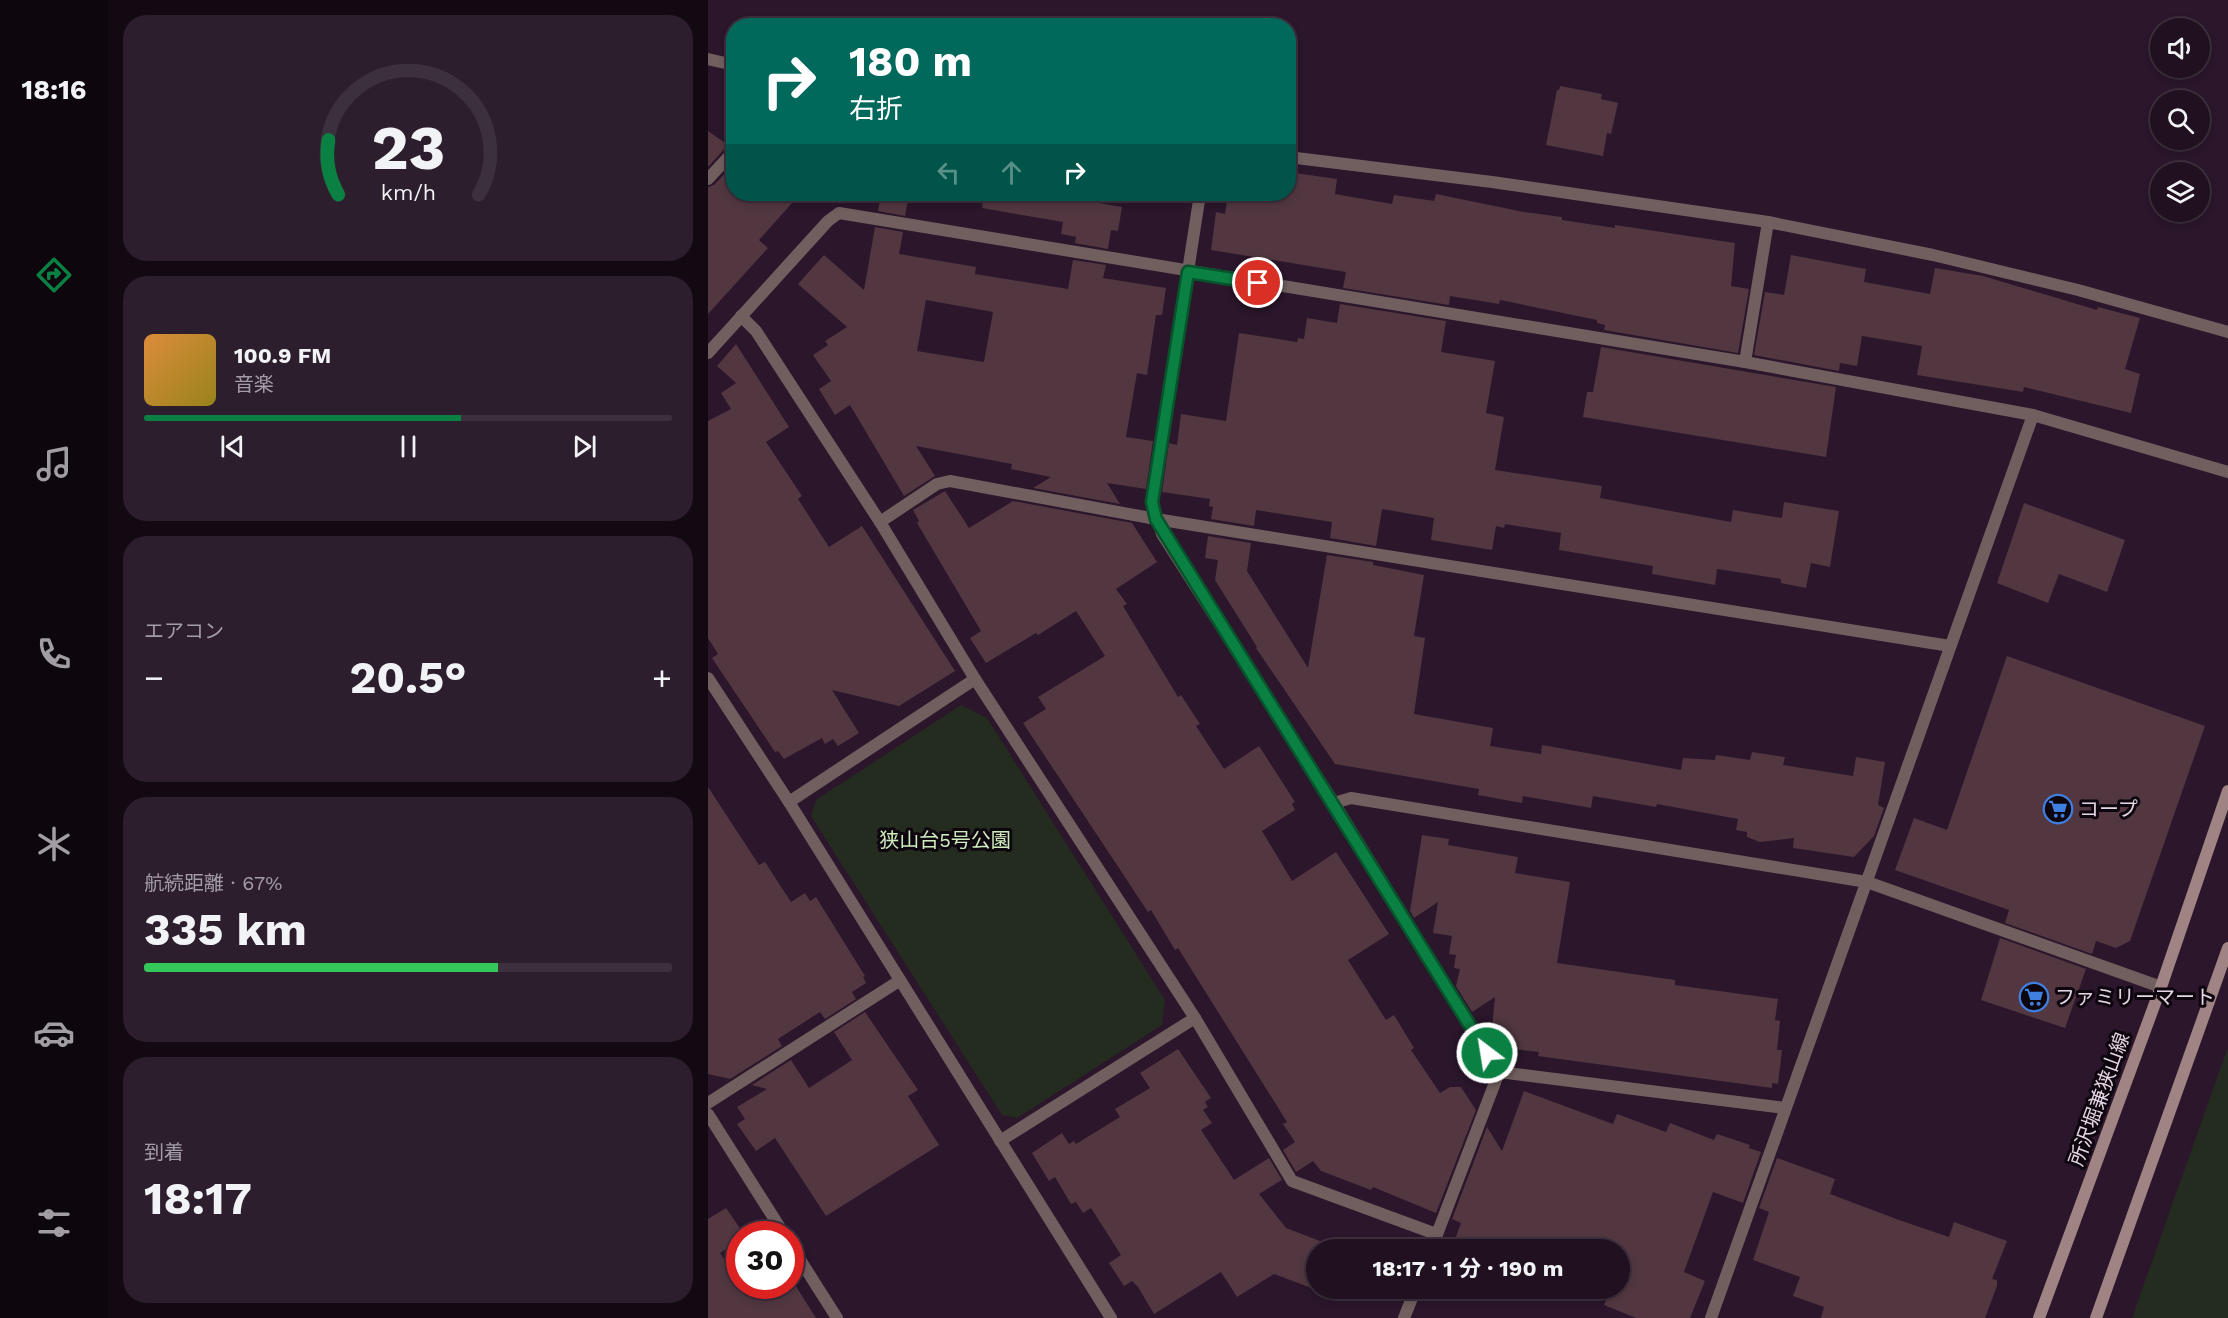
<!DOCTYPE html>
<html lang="ja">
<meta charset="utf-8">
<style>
body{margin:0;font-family:"Work Sans","Noto Sans JP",sans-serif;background:#2d1e2d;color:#f1f3f6;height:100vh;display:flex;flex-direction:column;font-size:22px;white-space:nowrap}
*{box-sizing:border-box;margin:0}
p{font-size:20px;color:#a29da5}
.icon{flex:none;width:33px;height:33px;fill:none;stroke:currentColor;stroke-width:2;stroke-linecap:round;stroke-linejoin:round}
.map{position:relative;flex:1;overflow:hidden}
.sheet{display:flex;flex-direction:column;gap:15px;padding:15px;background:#120912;width:600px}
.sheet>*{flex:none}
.top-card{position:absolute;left:18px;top:18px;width:570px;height:183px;border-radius:24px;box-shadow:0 3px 9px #0003,0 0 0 2px #3d303e;background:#00695c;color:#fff;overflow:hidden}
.buttons{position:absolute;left:1442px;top:18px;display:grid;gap:12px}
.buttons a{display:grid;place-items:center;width:60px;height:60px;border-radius:50%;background:#201020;box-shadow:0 3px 9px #0003,0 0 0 2px #3d303e;font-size:30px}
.speed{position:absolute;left:18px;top:1221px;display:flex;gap:12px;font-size:30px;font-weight:700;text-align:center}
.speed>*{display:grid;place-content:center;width:78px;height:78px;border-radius:50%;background:#201020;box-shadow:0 3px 9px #0003,0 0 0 2px #3d303e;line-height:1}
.speed .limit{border:9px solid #d22;background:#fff;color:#111}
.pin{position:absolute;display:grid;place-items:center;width:51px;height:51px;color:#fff;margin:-26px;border:3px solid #fff;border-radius:50%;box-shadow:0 2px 6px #0007}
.me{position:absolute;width:66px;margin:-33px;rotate:329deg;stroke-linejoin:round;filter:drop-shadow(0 0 4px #0008)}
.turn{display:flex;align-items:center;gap:21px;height:126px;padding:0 24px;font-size:27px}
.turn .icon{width:78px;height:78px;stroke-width:2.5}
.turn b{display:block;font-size:42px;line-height:51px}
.lanes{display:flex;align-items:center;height:57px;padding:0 24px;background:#0003;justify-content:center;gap:30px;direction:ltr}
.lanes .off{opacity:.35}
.big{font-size:45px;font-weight:700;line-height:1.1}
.sheet .widget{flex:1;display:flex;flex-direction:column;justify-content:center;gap:9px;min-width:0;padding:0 21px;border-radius:24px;background:#2d1e2d}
.sheet .dial{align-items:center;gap:0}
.dial svg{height:156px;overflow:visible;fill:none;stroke:#3d303e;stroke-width:7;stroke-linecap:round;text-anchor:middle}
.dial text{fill:#f1f3f6;stroke:none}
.song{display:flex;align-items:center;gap:18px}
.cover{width:72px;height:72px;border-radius:9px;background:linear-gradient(135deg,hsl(30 70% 55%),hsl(50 70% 35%))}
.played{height:6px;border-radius:3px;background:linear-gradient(90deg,#0b8043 60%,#3d303e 60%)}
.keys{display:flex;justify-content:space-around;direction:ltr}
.heat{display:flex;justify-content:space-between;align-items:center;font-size:33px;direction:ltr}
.charge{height:9px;border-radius:4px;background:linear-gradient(90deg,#34c759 67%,#3d303e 0)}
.trip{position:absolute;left:598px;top:1239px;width:324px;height:60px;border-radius:30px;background:#201020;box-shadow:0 3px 9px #0003,0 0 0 2px #3d303e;font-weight:700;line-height:60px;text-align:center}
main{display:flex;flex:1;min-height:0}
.menu{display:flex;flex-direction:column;width:108px;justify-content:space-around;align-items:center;background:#0d060d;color:#a29da5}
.menu .icon{width:42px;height:42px}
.menu .current{color:#0b8043}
.menu b{font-size:27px;color:#f1f3f6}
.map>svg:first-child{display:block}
.green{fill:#242c1f}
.building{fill:#523741;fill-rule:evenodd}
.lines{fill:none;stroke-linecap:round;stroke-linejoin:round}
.minor{stroke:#715f5f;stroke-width:12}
.tertiary{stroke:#715f5f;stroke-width:12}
.secondary{stroke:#a08484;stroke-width:12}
.route-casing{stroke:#07532c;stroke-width:15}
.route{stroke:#0b8043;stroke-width:10}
.labels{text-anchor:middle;stroke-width:6;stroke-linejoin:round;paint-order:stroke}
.poi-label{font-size:20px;fill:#e3d5e3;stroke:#0e060e;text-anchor:start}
.park-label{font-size:20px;fill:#cdebbc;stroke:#0e060e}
.street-label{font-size:20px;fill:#e3d5e3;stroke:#0e060e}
</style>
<main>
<nav class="menu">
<b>18:16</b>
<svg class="icon current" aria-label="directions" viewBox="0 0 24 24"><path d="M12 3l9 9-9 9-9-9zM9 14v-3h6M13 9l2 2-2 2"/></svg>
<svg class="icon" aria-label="music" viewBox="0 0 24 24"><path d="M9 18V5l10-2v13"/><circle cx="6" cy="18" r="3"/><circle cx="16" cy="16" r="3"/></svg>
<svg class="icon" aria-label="phone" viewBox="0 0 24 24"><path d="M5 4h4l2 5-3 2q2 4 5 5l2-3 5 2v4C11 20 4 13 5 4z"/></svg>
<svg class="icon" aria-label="climate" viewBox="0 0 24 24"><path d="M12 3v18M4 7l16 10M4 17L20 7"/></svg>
<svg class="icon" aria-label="car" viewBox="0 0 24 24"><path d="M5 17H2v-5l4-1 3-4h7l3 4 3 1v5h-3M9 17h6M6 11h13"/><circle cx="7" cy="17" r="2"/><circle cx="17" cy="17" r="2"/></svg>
<svg class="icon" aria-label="filters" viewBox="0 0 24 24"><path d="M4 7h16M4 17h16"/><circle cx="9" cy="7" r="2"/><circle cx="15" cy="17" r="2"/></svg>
</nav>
<section class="sheet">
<div class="widget dial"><svg viewBox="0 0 100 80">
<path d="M14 69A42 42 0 1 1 86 69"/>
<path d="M14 69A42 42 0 0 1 9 41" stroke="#0b8043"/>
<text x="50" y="56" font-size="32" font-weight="700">23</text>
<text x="50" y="72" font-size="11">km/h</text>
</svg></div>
<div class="widget">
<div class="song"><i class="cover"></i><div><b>100.9 FM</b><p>音楽</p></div></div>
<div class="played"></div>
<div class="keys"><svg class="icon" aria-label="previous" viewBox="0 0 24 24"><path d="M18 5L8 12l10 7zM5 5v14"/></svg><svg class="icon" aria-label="pause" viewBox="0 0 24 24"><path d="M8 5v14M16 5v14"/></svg><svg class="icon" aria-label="next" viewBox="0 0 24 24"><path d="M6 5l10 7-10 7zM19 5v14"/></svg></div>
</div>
<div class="widget"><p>エアコン</p>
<div class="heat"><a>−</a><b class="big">20.5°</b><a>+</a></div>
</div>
<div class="widget"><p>航続距離 · 67%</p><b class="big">335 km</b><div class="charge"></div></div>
<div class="widget"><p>到着</p><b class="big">18:17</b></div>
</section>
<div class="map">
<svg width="1520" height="1318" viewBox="0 0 1520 1318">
<rect width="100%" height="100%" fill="#2b162b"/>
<g class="green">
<polygon points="253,705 279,718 457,1000 454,1025 309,1118 294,1115 103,816 108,800"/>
<polygon points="1520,1047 1520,1318 1424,1318"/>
</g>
<g class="building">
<polygon points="852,86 894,94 893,99 910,103 903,134 899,133 895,156 838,145 849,90 851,90"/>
<polygon points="0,131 20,145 0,167"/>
<polygon points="26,164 26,194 92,194 51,240 60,248 0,314 0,187 6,185"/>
<polygon points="580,172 629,179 627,194 684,204 686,195 726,201 728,194 816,212 854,217 854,220 907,228 907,225 1027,243 1023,286 1041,289 1030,353 896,330 897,325 889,323 889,320 792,300 791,304 742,296 741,305 635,288 638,272 503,250 508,212 517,214 520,194 580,194"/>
<polygon points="173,194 201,194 197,216 170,211"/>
<polygon points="276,194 339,194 414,207 410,231 403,230 400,249 367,243 368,237 353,234 355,222 274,208"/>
<path d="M167,227L195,232L191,254L268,267L267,274L360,289L365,260L398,265L395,278L458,288L454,315H448L439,375L429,373L418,437L445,441L438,489L399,483L412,504L325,488L343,477L303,469L304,464L208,446L227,476L196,496L142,405L127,415L111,389L123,381L105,355L120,345L117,341L139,327L90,284L116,255L156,290ZM218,300L285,312L276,362L209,351Z"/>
<polygon points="1083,255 1158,269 1156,282 1222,294 1227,268 1275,276 1389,310 1390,307 1432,318 1417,369 1432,374 1423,413 1316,387 1315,392 1209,375 1214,346 1154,336 1149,366 1132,363 1131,371 1046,355 1057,292 1076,295"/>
<polygon points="632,304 738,321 733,352 787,361 778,413 796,417 787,470 894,486 892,498 1023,522 1025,510 1074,518 1076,502 1131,511 1122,567 1103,563 1098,588 1073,583 1073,579 1009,569 1007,585 944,574 945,566 851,550 853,533 797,524 796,528 788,526 784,550 723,540 726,518 674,509 668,546 622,538 624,522 548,510 546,526 503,519 505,507 501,506 502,499 454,492 461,443 469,445 473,414 518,421 531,333 589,342 590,338 596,339 599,318 629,323"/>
<polygon points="28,344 81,427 58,442 94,496 90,499 121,547 154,526 247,671 191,706 124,690 151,733 130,746 125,739 117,744 114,738 76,759 70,751 67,752 4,658 10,654 0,638 0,421 23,409 13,393 28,383 9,366"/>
<polygon points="893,347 1128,387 1118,457 875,417 879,392 885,392"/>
<polygon points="237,491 261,528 305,501 424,523 449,562 408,589 419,604 415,606 470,697 473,695 492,724 488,726 516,769 551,746 587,802 584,804 587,810 554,831 584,881 628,852 681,934 640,960 678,1020 686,1015 706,1048 703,1050 732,1093 742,1087 753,1087 768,1110 728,1213 665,1187 663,1190 613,1171 605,1161 588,1172 575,1150 587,1142 575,1124 579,1122 470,948 467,950 443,910 440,912 315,723 338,709 330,697 397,656 368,611 330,635 328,633 278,663 262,638 273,631 209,523 211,521 205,510"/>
<polygon points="1316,503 1417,540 1399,592 1351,574 1340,603 1289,583"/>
<polygon points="500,536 543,543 539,571 600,668 619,555 665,562 665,565 716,575 706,636 717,638 706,714 785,728 782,746 833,754 834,745 973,770 975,758 1007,760 1008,755 1042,760 1044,752 1077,757 1075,765 1145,776 1148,757 1177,762 1170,805 1176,808 1166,836 1146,857 1085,848 1086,838 1052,842 1039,837 1039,832 1028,830 1030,819 949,804 948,807 885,796 883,808 815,796 814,803 770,795 771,789 627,764 548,648 549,647 507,580 510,560 497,558"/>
<polygon points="1299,656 1497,726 1422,941 1408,948 1388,941 1384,954 1297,923 1301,910 1187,870 1206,818 1239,830"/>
<polygon points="0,787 51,865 57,862 83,902 97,893 102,901 108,897 157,976 155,977 158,983 144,992 148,999 117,1019 112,1012 70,1039 74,1046 22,1079 0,1074"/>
<polygon points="714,835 741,839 740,845 810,857 807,873 862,882 849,963 967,980 967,985 1070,999 1067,1020 1072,1021 1069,1050 1074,1050 1070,1084 1064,1083 1064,1088 830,1056 831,1052 807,1049 807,1040 789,1038 790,1029 784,1028 787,997 764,1012 748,986 752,969 746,968 748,955 741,954 744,936 725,933 730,902 706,918 702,911"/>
<polygon points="1292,938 1378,969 1357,1028 1273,1000"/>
<polygon points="157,1012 210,1090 200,1096 231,1145 118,1216 67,1138 48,1151 29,1124 37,1119 29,1107 59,1089 44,1085 83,1060 101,1088 144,1060 126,1032"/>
<polygon points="470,1049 503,1098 497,1102 500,1107 495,1110 504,1123 493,1130 526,1180 561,1158 574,1180 551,1194 578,1228 625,1246 624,1250 609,1250 609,1290 566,1274 529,1297 513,1272 446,1314 430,1287 424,1281 416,1286 401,1263 413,1255 383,1208 375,1213 368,1202 363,1204 347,1177 341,1181 324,1153 354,1133 361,1144 366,1141 368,1144 412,1117 407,1109 442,1088 432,1073"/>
<polygon points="816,1091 905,1124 909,1114 958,1132 962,1123 1006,1140 1009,1134 1042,1145 1041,1148 1053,1152 1035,1203 1005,1192 976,1272 997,1281 982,1318 928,1318 896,1305 899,1298 874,1288 912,1288 912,1250 743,1250 753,1223 744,1219 779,1127 794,1151"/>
<polygon points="1069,1158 1127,1179 1122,1194 1191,1220 1241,1237 1246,1222 1299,1241 1284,1279 1289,1280 1289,1286 1277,1318 1113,1318 1116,1307 1085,1296 1092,1277 1045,1260 1061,1212 1051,1208"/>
<polygon points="18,1208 36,1234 32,1234 32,1240 12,1253 32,1281 32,1286 71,1287 82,1286 84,1280 108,1318 0,1318 0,1219"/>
</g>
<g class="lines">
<g class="minor">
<polyline points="0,59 26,65"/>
<polyline points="580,157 784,182 1060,222 1225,255 1370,290 1520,332"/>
<polyline points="0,179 26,151"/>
<polyline points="492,194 444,502 454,534 626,803 791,1072 723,1250"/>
<polyline points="33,316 48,331 172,522 267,679 487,1018 584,1181 728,1234"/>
<polyline points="0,353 120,221 131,213 1037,362 1325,415 1520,472"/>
<polyline points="1037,362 1060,222"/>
<polyline points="172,522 229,484 242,481 448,519 1242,646"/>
<polyline points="0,678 81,802 403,1318"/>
<polyline points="81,802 267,679"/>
<polyline points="626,803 643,798 1159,882 1453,987"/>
<polyline points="791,1072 1077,1108"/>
<polyline points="0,1103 191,981"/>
<polyline points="0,1114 76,1234"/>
<polyline points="292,1141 487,1018"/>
<polyline points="82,1244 129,1318"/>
<polyline points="696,1318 708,1288"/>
</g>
<polyline class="tertiary" points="1003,1318 1325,415"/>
<g class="secondary">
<polyline points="1331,1318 1453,987 1520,791"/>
<polyline points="1388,1318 1520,948"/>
</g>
</g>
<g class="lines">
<g class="route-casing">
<polyline id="route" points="550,283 480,272 444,502 448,519 779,1053"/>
</g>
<use href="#route" class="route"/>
</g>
<defs>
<g id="supermarket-ring" transform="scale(1.5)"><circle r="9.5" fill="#0e060e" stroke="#3f7fe0" stroke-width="1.5"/><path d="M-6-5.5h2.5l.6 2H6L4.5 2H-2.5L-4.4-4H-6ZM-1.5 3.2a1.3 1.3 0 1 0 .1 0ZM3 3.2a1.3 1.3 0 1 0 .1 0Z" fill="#3f7fe0"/></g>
</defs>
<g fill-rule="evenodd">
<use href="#supermarket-ring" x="1350" y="809"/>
<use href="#supermarket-ring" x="1326" y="997"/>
</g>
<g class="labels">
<g class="poi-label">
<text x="1371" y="816">コープ</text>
<text x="1347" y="1004">ファミリーマート</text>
</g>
<g class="park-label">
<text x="237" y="847">狭山台5号公園</text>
</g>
<g class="street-label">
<text transform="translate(1391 1099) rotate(-70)" y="7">所沢堀兼狭山線</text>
</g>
</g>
</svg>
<div class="buttons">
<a><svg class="icon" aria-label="sound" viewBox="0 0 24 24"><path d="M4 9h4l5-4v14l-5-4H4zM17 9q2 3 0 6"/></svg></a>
<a><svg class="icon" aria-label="search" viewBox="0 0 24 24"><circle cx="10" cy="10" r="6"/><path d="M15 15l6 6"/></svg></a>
<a><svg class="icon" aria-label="layers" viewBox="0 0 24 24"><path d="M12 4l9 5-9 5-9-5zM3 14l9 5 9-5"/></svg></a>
</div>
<div class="speed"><div class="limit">30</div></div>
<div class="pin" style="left:550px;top:283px;background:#d93025"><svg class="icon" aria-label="arrive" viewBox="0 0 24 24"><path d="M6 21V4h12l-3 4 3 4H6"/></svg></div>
<svg class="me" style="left:779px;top:1053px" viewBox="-20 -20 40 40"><circle r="17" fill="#0b8043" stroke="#fff" stroke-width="3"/><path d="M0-11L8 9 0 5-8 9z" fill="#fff"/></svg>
<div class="trip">18:17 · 1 分 · 190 m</div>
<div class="top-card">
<div class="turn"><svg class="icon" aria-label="right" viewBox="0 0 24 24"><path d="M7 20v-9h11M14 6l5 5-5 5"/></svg><div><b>180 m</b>右折</div></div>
<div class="lanes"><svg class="icon off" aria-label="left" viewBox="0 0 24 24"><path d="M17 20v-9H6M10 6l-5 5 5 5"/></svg><svg class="icon off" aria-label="ahead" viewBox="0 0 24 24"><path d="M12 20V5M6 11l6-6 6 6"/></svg><svg class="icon" aria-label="right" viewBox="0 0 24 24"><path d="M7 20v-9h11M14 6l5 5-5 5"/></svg></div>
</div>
</div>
</main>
